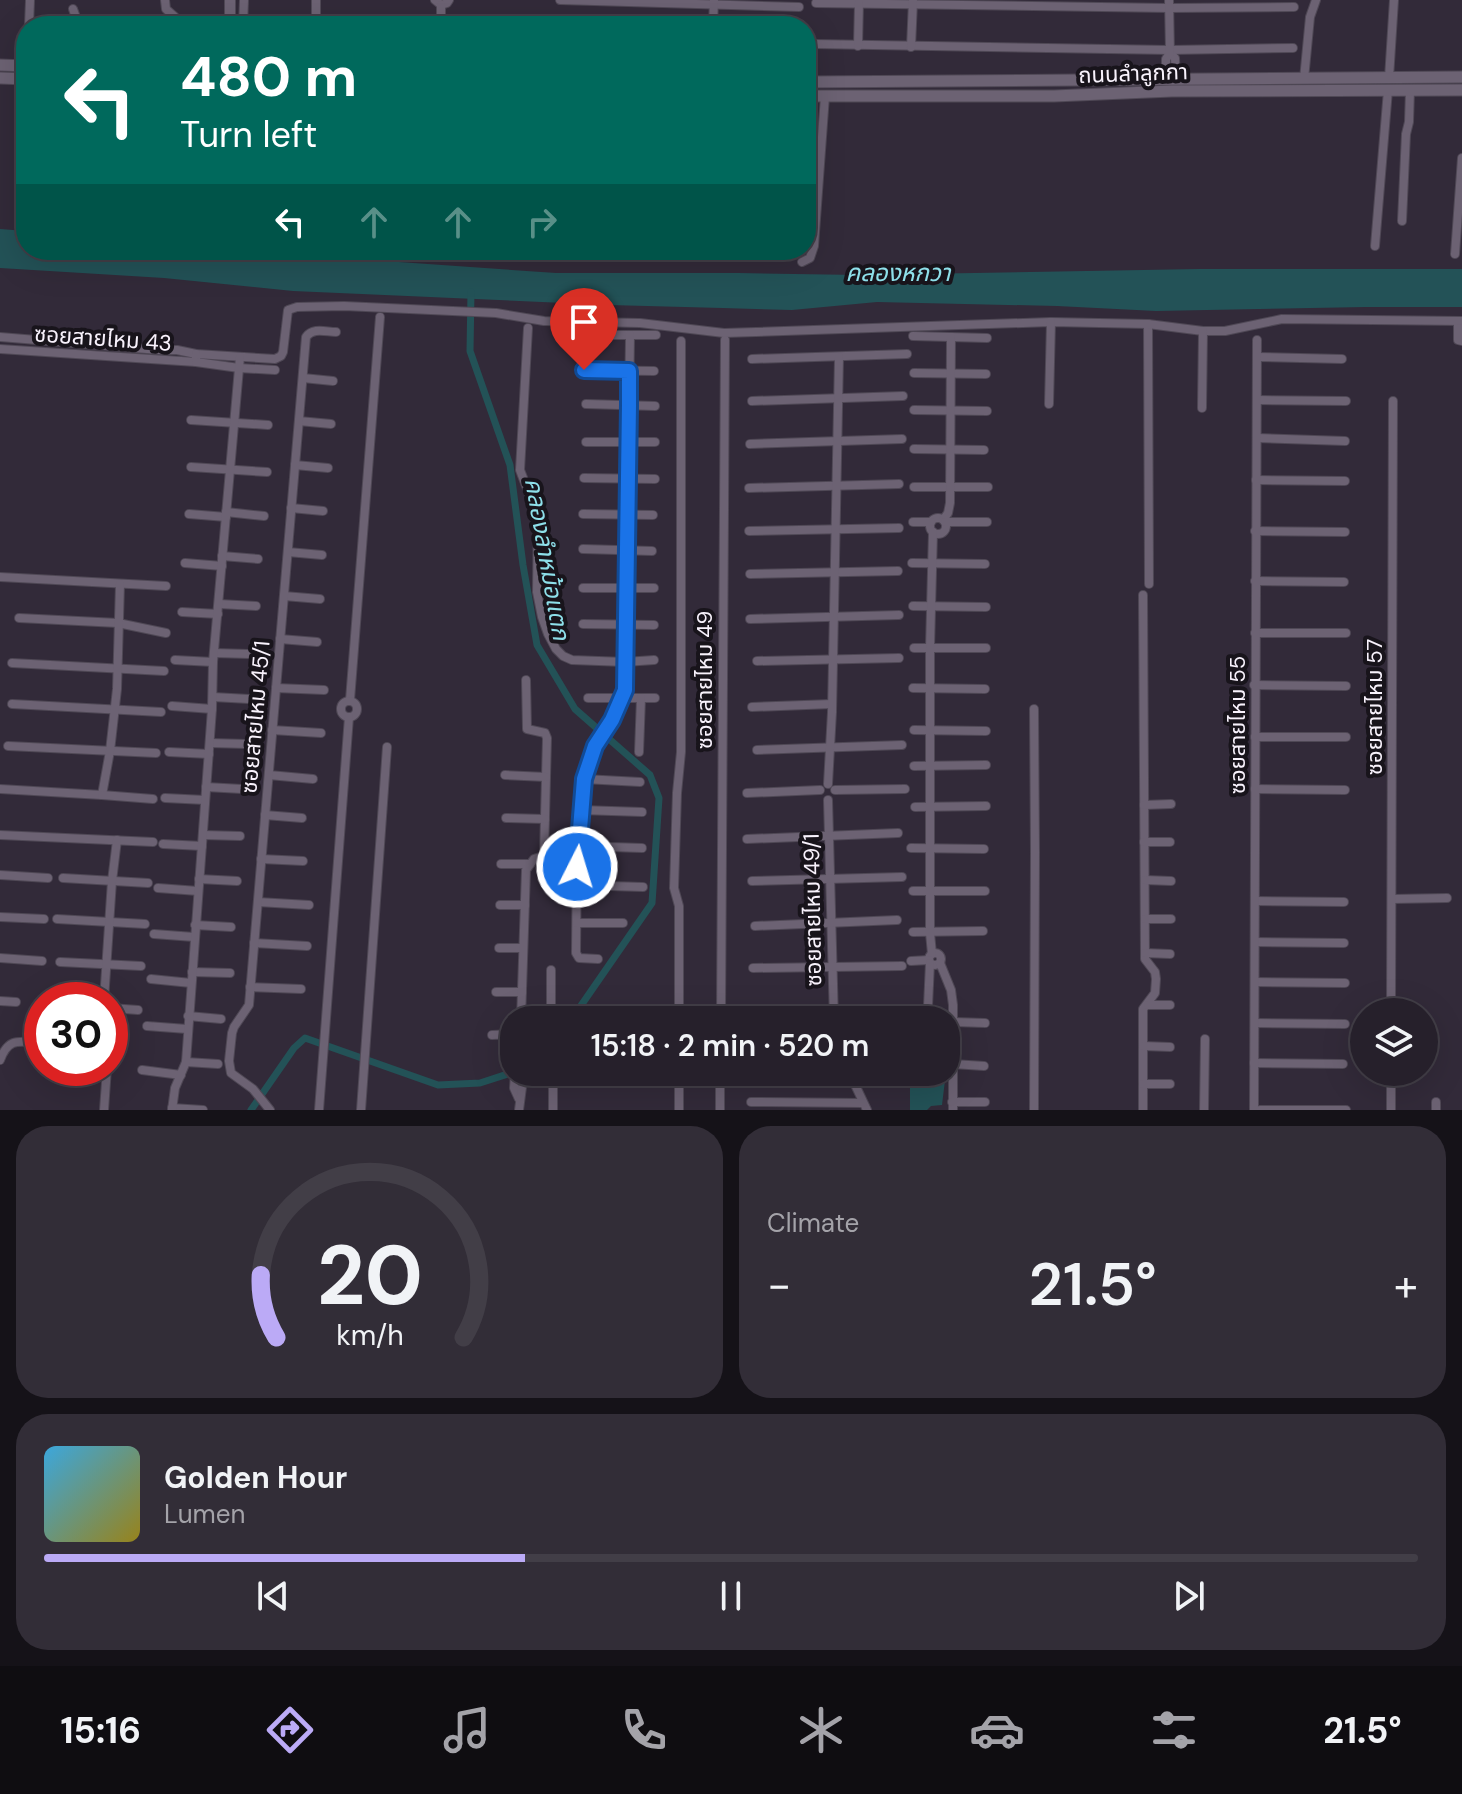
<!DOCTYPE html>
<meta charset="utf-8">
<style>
body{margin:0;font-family:"DM Sans","Noto Sans Thai",sans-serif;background:#322d37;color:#f1f3f6;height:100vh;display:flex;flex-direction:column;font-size:30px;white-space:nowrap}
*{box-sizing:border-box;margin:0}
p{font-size:26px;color:#a4a3a9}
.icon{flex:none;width:44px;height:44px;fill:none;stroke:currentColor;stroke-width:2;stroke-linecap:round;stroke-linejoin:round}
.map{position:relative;height:1110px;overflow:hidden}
.drawer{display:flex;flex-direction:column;gap:16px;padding:16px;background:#151218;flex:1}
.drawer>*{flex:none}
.guide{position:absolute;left:16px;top:16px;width:800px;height:244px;border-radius:32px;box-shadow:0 8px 32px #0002,0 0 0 2px #423e47;background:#00695c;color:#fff;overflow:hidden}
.controls{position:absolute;left:1350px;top:998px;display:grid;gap:16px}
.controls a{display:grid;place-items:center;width:88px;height:88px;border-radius:50%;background:#26202b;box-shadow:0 8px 32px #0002,0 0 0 2px #423e47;font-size:40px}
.speed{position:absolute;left:24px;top:982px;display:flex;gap:16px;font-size:40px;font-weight:700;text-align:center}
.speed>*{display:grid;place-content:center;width:104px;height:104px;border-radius:50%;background:#26202b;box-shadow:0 8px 32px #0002,0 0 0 2px #423e47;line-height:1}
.speed .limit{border:12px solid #d22;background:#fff;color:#111}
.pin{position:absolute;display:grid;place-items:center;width:68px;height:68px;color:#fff;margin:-82px -34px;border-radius:50% 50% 50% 0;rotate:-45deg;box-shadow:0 0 8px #0007}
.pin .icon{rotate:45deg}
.me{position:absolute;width:88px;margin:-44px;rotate:5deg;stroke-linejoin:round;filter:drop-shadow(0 0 6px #0008)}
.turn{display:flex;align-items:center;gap:28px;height:168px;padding:0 32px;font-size:36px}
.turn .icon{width:104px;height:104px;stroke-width:2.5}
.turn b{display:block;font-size:56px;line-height:68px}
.lanes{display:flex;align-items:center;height:76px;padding:0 32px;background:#0003;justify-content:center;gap:40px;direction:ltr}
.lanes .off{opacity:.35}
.big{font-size:60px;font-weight:600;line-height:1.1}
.drawer .tile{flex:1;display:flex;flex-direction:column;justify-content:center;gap:12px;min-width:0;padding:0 28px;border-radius:32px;background:#322d37}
.drawer .dial{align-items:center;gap:0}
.dial svg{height:208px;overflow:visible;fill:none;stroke:#423e47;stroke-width:7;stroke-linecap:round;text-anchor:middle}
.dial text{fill:#f1f3f6;stroke:none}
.song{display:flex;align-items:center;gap:24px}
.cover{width:96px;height:96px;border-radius:12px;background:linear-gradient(135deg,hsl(200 70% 55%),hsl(50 70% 35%))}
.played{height:8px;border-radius:4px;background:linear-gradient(90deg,#bbaaf6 35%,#423e47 35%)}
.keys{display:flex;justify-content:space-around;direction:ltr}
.heat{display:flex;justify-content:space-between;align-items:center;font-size:44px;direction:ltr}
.drawer .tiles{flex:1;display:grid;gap:16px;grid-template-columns:1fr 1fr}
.tile:last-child{grid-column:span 2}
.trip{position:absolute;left:500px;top:1006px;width:460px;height:80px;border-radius:32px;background:#26202b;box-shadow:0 8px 32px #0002,0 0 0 2px #423e47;font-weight:600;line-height:80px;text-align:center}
.tab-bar{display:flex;height:128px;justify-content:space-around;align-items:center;background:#0f0d11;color:#a4a3a9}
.tab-bar .icon{width:56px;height:56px}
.tab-bar .current{color:#bbaaf6}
.tab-bar b{font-size:36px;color:#f1f3f6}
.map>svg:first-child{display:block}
.water{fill:#235257}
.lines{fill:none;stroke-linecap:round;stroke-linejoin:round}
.canal{stroke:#235257;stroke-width:7}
.minor-casing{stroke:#4f4855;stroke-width:10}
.tertiary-casing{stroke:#4f4855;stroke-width:12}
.secondary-casing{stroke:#4f4855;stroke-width:13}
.minor{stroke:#6c6273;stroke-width:8}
.tertiary{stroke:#6c6273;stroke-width:10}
.secondary{stroke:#6c6273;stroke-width:11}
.route-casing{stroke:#114b97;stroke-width:20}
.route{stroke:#1a73e8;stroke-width:14}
.labels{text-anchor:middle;stroke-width:8;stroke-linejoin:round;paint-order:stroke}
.street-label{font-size:22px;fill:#f8f2fc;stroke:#18141b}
.water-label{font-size:24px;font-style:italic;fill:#8ee0ea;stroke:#18141b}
</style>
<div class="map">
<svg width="1462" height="1110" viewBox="0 0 1462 1110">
<rect width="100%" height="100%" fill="#322a39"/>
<g class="water">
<polygon points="0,229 26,231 26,250 227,250 556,273 738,273 859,275 1199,269 1462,269 1462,307 1366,307 1156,311 1057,306 877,302 792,310 722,308 609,305 293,291 164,278 0,268"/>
<polygon points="910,1072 946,1072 942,1105 931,1106 927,1110 910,1110"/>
</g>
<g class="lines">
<g class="canal">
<polyline points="471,292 470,351 510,465 523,565 537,645 575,709 650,775 659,798 652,903 571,1020"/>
<polyline points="251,1110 294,1048 305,1038 438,1085 480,1083 514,1072"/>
</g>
<g class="minor-casing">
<g id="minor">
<polyline points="165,0 166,9 175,17 175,26"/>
<polyline points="316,0 316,26"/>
<polyline points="435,0 441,5 447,3 449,0"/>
<polyline points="560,0 799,7"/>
<polyline points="816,3 1169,8 1294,7"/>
<polyline points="441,5 441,26"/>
<polyline points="73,9 79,26"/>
<polyline points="29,26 30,0"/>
<polyline points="243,26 244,0"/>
<polyline points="713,26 714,0"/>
<polyline points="814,44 1170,50 1293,48"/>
<polyline points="858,46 859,2"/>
<polyline points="911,47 913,1"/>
<polyline points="1170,53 1175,58 1176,80"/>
<polyline points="1389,78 1394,0"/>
<polyline points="1304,79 1310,17 1316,0"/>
<polyline points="1166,80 1166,59 1170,53 1169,0"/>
<polyline points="1402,221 1406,134 1409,122 1410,90"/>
<polyline points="1375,246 1388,90"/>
<polyline points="1455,254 1462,158"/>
<polyline points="802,262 810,258 814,246 825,96"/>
<polyline points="1458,321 1458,340 1462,341"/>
<polyline points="1148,324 1149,584"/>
<polyline points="528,328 520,470 538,517 537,592 542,617 548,634 556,649 563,656 572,660 625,662 654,660"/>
<polyline points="592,335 656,335"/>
<polyline points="913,336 987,338"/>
<polyline points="0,337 159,350 177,350 196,354 275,359 281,356 283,352 288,310 297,307 344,306 496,313 544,321 640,323 724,333 1051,322 1148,324 1203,331 1225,331 1282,319 1462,321"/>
<polyline points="0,349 196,362 196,354"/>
<polyline points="1257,357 1342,359"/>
<polyline points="752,359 907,354"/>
<polyline points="196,362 239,368 275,370"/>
<polyline points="584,370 654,371"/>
<polyline points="914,373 986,374"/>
<polyline points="303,378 333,381"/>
<polyline points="1257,400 1346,401"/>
<polyline points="752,401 903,396"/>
<polyline points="586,404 655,406"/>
<polyline points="1049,404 1051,322"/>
<polyline points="1202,408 1203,331"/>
<polyline points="914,410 987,411"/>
<polyline points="191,420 268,425"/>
<polyline points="299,421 331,424"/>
<polyline points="1257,438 1345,441"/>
<polyline points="586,442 655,442"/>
<polyline points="750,444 902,439"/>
<polyline points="914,449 984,450"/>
<polyline points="295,465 328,468"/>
<polyline points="191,467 267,472"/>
<polyline points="584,478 655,479"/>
<polyline points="1256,480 1345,481"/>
<polyline points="914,487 988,487"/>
<polyline points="749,488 899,484"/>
<polyline points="291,508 323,511"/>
<polyline points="226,512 264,516"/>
<polyline points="189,514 226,517"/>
<polyline points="583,514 653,515"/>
<circle cx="938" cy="526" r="8"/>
<polyline points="943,520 948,513 950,503 951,337"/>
<polyline points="913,522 931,522"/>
<polyline points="945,522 987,522"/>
<polyline points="749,531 899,528"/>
<polyline points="1255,531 1345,532"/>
<polyline points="583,549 652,551"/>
<polyline points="288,552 322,555"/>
<polyline points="222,556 258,559"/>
<polyline points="185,563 222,566"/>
<polyline points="912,563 985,564"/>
<polyline points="750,574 898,571"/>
<polyline points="0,577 166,586"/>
<polyline points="1255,581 1344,582"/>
<polyline points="583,588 654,588"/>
<polyline points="1143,595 1145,959 1155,972 1156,979 1155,993 1143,1009 1143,1110"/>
<polyline points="284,596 320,599"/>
<polyline points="219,604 256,606"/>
<polyline points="913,606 986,607"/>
<polyline points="182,612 218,614"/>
<polyline points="19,618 118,623 166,633"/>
<polyline points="750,619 899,615"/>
<polyline points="583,624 654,625"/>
<polyline points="1255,633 1346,633"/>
<polyline points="280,639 317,642"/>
<polyline points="914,648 986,648"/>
<polyline points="214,653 249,654"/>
<polyline points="175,660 213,662"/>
<polyline points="757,661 899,658"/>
<polyline points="12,663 164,671"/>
<polyline points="526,680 527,729 545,733 547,738 544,856"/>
<polyline points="1254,685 1346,686"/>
<polyline points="276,688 324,690"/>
<polyline points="913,688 985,689"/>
<polyline points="213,697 249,699"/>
<polyline points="588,698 655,698"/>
<polyline points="350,700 380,317"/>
<circle cx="349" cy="709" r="8"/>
<polyline points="12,704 161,712"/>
<polyline points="172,706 212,709"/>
<polyline points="752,707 832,704"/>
<polyline points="272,730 321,733"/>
<polyline points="914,730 986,731"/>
<polyline points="1255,737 1346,737"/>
<polyline points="210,743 247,744"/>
<polyline points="8,746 156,753"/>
<polyline points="757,750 902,745"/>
<polyline points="169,752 209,754"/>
<polyline points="639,752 641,698"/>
<polyline points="914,766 986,765"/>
<polyline points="269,775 313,779"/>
<polyline points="505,775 546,777"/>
<polyline points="584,779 640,782"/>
<polyline points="828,784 832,712 839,357"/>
<polyline points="206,787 242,789"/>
<polyline points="0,789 102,795 110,751 117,689 120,584"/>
<polyline points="1255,789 1345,790"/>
<polyline points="835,790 905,789"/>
<polyline points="747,793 820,790"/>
<polyline points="102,795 153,799"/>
<polyline points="165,798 205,800"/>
<polyline points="828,800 834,1020"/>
<polyline points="1144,805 1171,804"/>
<polyline points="915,807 986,806"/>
<polyline points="581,810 642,812"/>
<polyline points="265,815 302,818"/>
<polyline points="506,818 545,819"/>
<polyline points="0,835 153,842"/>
<polyline points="203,835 240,836"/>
<polyline points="747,839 898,833"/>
<polyline points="1144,842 1170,842"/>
<polyline points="163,844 202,846"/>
<polyline points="579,846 642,848"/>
<polyline points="911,848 984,849"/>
<polyline points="577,850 576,953 579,958 598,959"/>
<polyline points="261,859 303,861"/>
<polyline points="501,864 530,864"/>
<polyline points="0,875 48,878"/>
<polyline points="63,878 148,883"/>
<polyline points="199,879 237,881"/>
<polyline points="1145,880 1171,881"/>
<polyline points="752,881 902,877"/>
<polyline points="577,885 643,887"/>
<polyline points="158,888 198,891"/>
<polyline points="913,891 985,891"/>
<polyline points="1392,899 1447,898"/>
<polyline points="1255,901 1344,902"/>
<polyline points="258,902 309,905"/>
<polyline points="500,905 525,905"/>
<polyline points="0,917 44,919"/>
<polyline points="57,919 145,924"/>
<polyline points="1145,919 1171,919"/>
<polyline points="577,923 623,923"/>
<polyline points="195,925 231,927"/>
<polyline points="755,926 897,920"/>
<polyline points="913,932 983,931"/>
<polyline points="154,934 194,937"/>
<polyline points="1255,942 1344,943"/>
<polyline points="254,943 307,946"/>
<polyline points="499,948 523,948"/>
<circle cx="935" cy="959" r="6"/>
<polyline points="1145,953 1170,954"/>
<polyline points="932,954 930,933 930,648 933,532"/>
<polyline points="0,958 42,961"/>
<polyline points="911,961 929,960"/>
<polyline points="60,962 141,966"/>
<polyline points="940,963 951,990 953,1005 953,1110"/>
<polyline points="753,968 902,966"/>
<polyline points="551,970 551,1020"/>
<polyline points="192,972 230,973"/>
<polyline points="151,979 191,983"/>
<polyline points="1255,982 1345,983"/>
<polyline points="250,987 301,989"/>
<polyline points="496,992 522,992"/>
<polyline points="104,1000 112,881 117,840"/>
<polyline points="0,1001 16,1002"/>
<polyline points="1148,1005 1170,1005"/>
<polyline points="928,1006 930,963"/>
<polyline points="110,1008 138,1010"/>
<polyline points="1391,1012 1393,401"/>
<polyline points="753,1015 902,1009"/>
<polyline points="188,1016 221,1019"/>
<polyline points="521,1020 526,870 534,859 558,851 577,850 580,839 584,779 595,746 612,720 625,690 630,335"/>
<polyline points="679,1020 679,906 674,888 677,793 681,752 681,341"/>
<polyline points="721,1020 725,340"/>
<polyline points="954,1022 985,1023"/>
<polyline points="1255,1023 1345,1024"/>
<polyline points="147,1026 187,1029"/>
<polyline points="492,1035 514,1034"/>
<polyline points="1143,1046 1170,1047"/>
<polyline points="110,1049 122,1050"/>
<path d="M0,1060C9,1036 20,1042 42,1043"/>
<polyline points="186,1062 218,1064"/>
<polyline points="1254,1063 1343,1064"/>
<polyline points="953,1064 984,1066"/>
<polyline points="142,1070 181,1075"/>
<polyline points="515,1072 514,1088 519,1099"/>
<polyline points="679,1072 679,1110"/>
<polyline points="849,1072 867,1110"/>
<polyline points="1143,1084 1170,1084"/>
<polyline points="751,1102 863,1103"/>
<polyline points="952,1102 985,1102"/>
<polyline points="172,1108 203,1110"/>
<polyline points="104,1110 107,1068"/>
<polyline points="172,1110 175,1088 186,1062 212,709 213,662 240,357"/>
<path d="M270,1110L253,1089L231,1073L229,1061L232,1033L234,1027L249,1005L306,337C313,327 326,332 336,332"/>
<polyline points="319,1110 349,717"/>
<polyline points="361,1110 387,747"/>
<polyline points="519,1110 524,1072"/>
<polyline points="553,1110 553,1072"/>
<polyline points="720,1110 720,1072"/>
<polyline points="1034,1110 1035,852 1034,709"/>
<polyline points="1204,1110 1205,1039"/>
<polyline points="1254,1110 1257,340"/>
<polyline points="1260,1110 1346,1110"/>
<polyline points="1391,1110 1391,1072"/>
<polyline points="1436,1110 1436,1102"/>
</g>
</g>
<g class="tertiary-casing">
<polyline id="tertiary" points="230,26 230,0"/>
</g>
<g class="secondary-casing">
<g id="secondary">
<polyline points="0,65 26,66"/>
<polyline points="0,78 26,79"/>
<polyline points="806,82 1462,77"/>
<polyline points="806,96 1054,96 1172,91 1462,90"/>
</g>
</g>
<use href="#minor" class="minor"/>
<use href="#tertiary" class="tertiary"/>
<use href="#secondary" class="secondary"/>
</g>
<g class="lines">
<g class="route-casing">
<polyline id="route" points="577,867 584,779 595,746 612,720 625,690 629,405 629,371 584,370"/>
</g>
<use href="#route" class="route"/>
</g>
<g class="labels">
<g class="street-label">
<text transform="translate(1133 73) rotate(-2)" y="8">ถนนลำลูกกา</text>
<text transform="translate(103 338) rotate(4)" y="8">ซอยสายไหม 43</text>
<text transform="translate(704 680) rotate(-90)" y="8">ซอยสายไหม 49</text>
<text transform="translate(1374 707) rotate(-90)" y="8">ซอยสายไหม 57</text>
<text transform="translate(255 717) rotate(-85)" y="8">ซอยสายไหม 45/1</text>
<text transform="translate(1237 725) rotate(-90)" y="8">ซอยสายไหม 55</text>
<text transform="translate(812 910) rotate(-91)" y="8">ซอยสายไหม 49/1</text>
</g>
<g class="water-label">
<text x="898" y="281">คลองหกวา</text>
<text transform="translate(547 559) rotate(80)" y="8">คลองลำหม้อแตก</text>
</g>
</g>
</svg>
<div class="controls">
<a><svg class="icon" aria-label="layers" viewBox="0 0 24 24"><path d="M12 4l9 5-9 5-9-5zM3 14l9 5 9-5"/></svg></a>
</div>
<div class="speed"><div class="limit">30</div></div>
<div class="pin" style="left:584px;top:370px;background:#d93025"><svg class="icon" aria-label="arrive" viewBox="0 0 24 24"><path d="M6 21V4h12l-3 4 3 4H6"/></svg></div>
<svg class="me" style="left:577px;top:867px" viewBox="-20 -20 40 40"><circle r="17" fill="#1a73e8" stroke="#fff" stroke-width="3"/><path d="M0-11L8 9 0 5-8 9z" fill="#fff"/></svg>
<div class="trip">15:18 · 2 min · 520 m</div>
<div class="guide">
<div class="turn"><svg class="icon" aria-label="left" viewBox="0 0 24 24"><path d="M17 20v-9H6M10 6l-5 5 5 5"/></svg><div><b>480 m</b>Turn left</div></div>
<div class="lanes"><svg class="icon" aria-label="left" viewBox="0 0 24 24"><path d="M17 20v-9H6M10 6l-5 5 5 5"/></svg><svg class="icon off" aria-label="ahead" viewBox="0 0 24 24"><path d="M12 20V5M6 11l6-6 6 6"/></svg><svg class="icon off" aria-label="ahead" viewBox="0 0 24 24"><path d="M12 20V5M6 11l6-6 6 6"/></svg><svg class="icon off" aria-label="right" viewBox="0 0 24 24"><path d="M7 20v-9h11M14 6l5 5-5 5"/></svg></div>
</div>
</div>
<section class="drawer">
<div class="tiles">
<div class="tile dial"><svg viewBox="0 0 100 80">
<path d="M14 69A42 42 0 1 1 86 69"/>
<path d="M14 69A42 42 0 0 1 8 45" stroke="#bbaaf6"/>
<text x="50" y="56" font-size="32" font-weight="700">20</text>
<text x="50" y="72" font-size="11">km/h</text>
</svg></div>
<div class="tile"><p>Climate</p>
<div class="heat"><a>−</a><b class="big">21.5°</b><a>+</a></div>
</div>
<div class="tile">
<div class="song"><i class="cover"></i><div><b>Golden Hour</b><p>Lumen</p></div></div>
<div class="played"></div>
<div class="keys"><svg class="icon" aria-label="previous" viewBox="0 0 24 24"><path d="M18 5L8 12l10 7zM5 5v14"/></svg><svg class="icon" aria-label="pause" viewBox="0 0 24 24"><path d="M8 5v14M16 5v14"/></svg><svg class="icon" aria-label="next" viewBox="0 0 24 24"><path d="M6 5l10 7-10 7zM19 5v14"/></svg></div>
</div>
</div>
</section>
<nav class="tab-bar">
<b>15:16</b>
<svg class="icon current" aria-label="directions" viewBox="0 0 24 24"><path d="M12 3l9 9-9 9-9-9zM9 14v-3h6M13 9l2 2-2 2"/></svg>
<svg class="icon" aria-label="music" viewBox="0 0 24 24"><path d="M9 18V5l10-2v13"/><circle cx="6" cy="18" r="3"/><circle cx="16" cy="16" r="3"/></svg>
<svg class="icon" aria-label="phone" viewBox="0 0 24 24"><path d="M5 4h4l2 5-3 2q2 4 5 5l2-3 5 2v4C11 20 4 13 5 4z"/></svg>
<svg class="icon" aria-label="climate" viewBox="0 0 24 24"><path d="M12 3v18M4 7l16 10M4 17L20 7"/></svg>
<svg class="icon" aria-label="car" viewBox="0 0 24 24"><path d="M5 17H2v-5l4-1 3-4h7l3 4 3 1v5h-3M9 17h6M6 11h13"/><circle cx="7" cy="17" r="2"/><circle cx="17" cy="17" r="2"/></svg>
<svg class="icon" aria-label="filters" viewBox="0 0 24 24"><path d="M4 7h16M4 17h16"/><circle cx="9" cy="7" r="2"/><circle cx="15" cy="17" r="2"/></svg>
<b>21.5°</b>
</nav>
